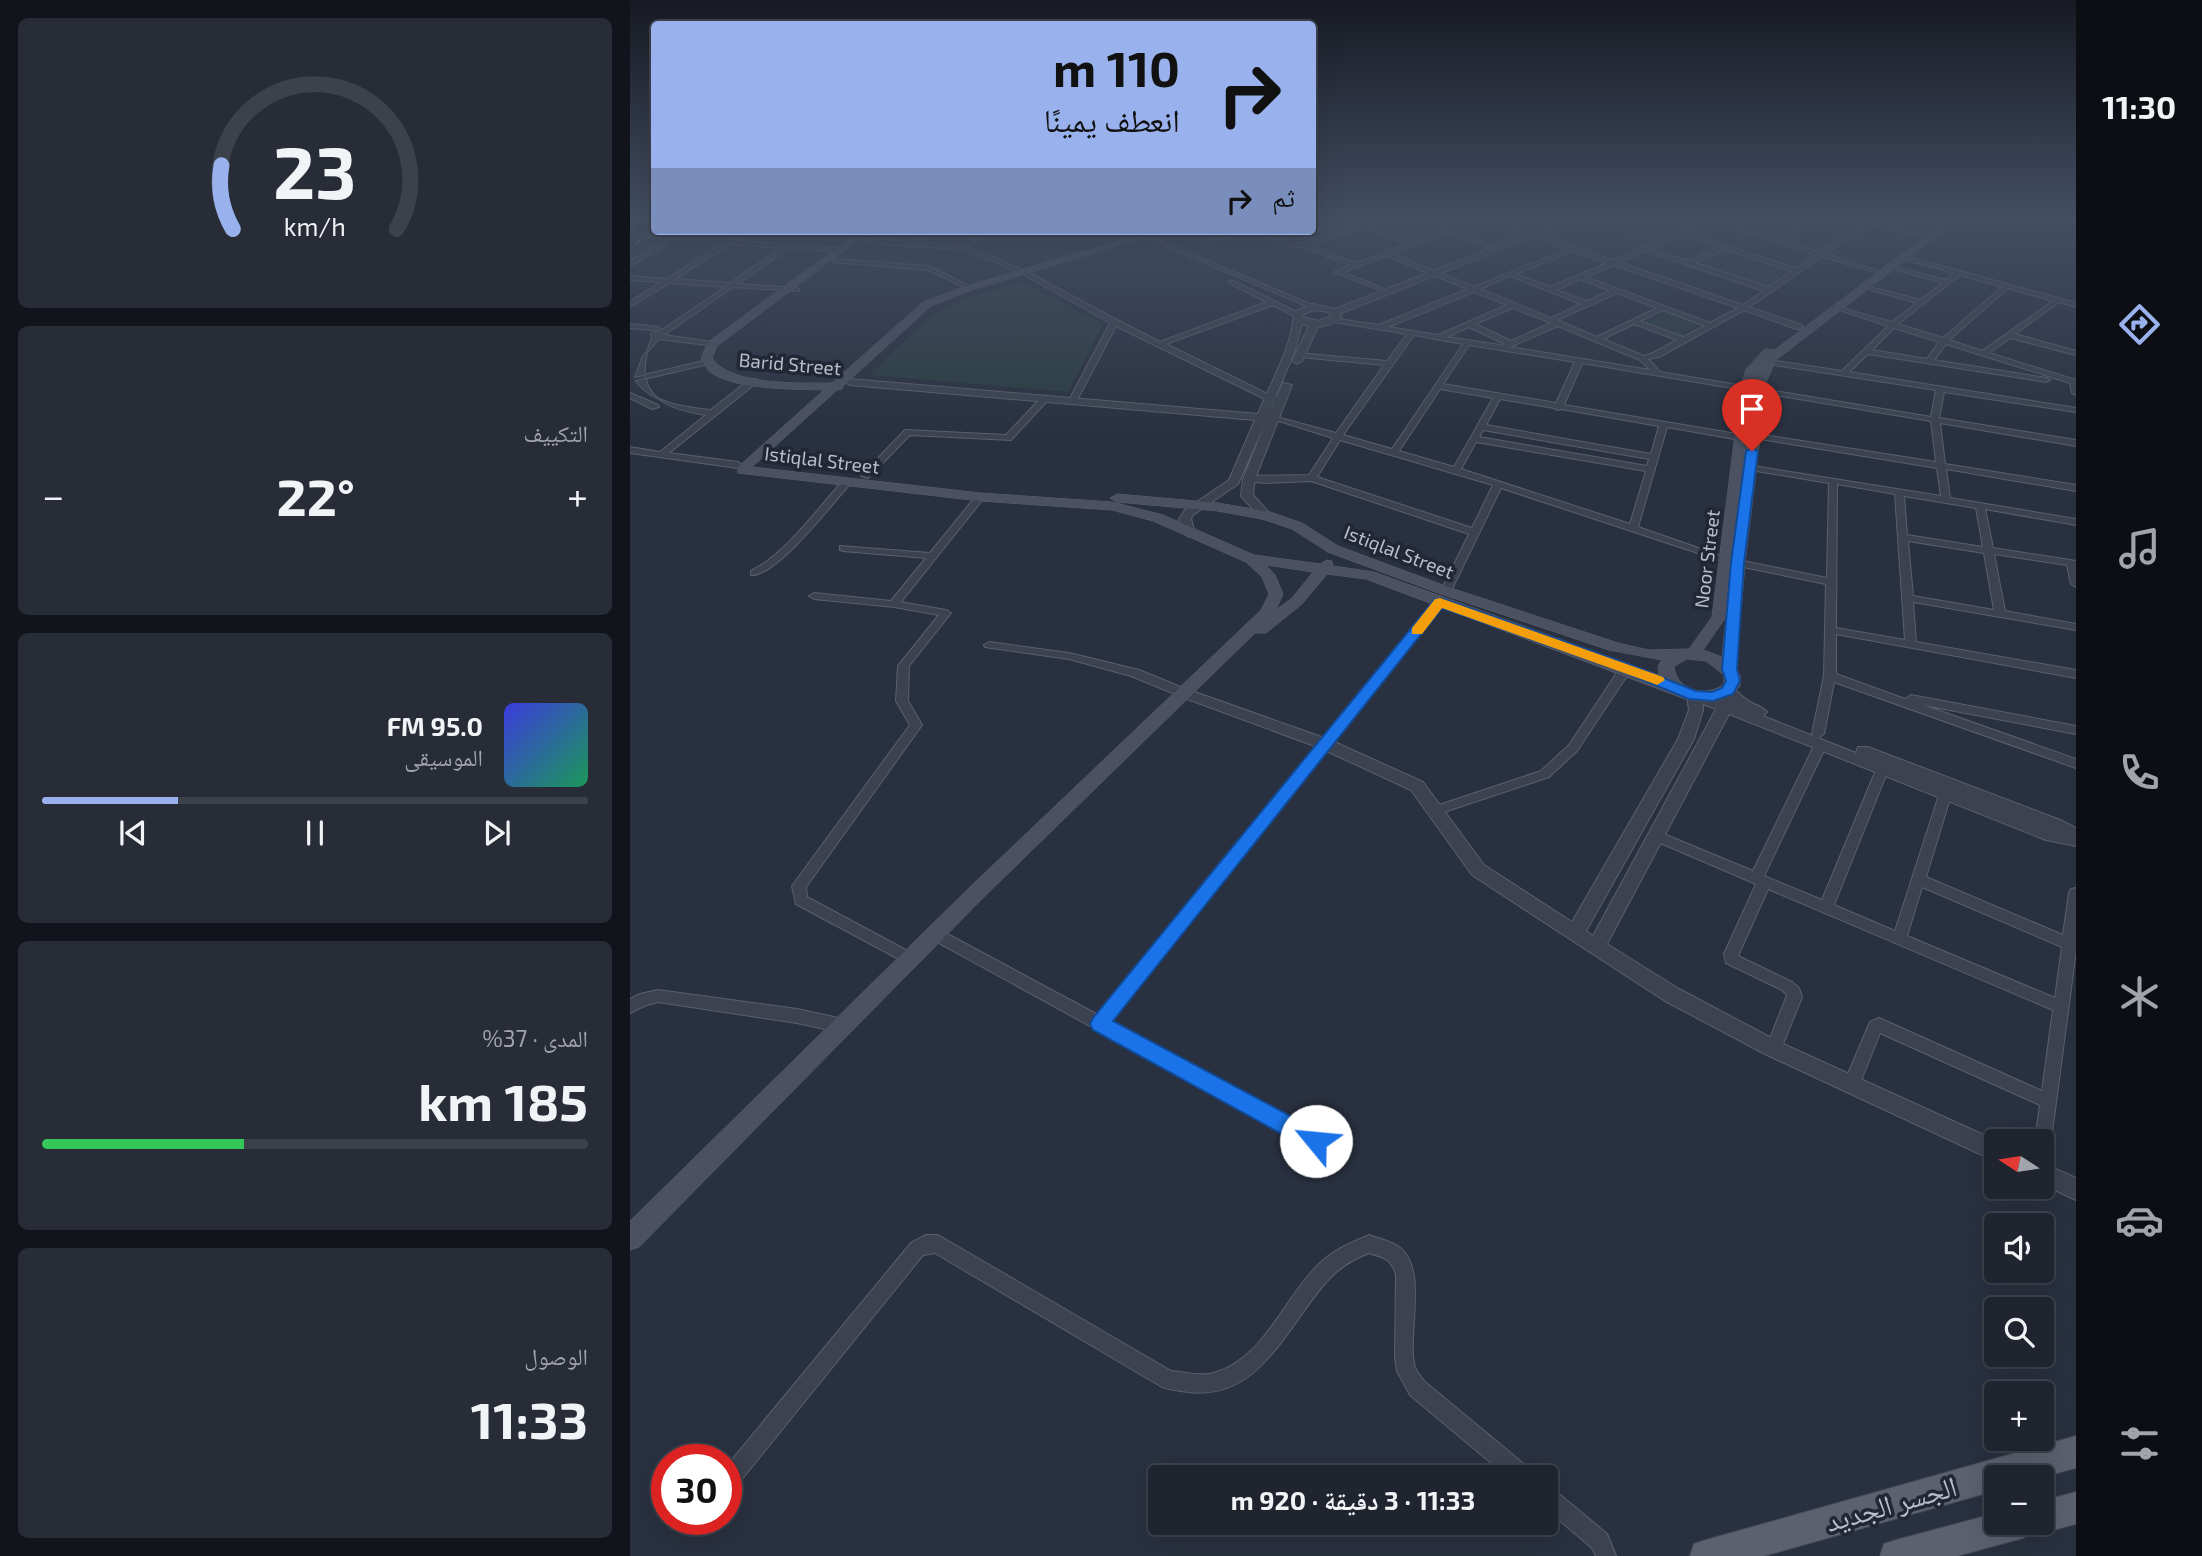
<!DOCTYPE html>
<html lang="ar">
<meta charset="utf-8">
<style>
body{margin:0;font-family:"Exo 2","Noto Naskh Arabic",sans-serif;background:#272c37;color:#f1f3f6;direction:rtl;height:100vh;display:flex;flex-direction:column;font-size:26px;white-space:nowrap}
*{box-sizing:border-box;margin:0}
p{font-size:23px;color:#a1a4aa}
.icon{flex:none;width:38px;height:38px;fill:none;stroke:currentColor;stroke-width:2;stroke-linecap:round;stroke-linejoin:round}
.map{position:relative;flex:1;overflow:hidden;direction:ltr}
.drawer{display:flex;flex-direction:column;gap:18px;padding:18px;background:#11141a;width:630px}
.drawer>*{flex:none}
.banner{position:absolute;left:21px;top:21px;width:665px;height:214px;border-radius:7px;box-shadow:0 7px 28px #0002,0 0 0 2px #3c414b;direction:rtl;background:#99b2ee;color:#111;overflow:hidden}
.needle{width:46px;rotate:282deg}
.tools{position:absolute;left:1354px;top:1129px;display:grid;gap:14px}
.tools a{display:grid;place-items:center;width:70px;height:70px;border-radius:7px;background:#1f242f;box-shadow:0 7px 28px #0002,0 0 0 2px #3c414b;font-size:35px}
.speed{position:absolute;left:21px;top:1444px;display:flex;gap:14px;font-size:35px;font-weight:700;text-align:center}
.speed>*{display:grid;place-content:center;width:91px;height:91px;border-radius:50%;background:#1f242f;box-shadow:0 7px 28px #0002,0 0 0 2px #3c414b;line-height:1}
.speed .limit{border:10px solid #d22;background:#fff;color:#111}
.pin{position:absolute;display:grid;place-items:center;width:60px;height:60px;color:#fff;margin:-72px -30px;border-radius:50% 50% 50% 0;rotate:-45deg;box-shadow:0 0 7px #0007}
.pin .icon{rotate:45deg}
.me{position:absolute;width:77px;margin:-38px;rotate:298deg;stroke-linejoin:round;filter:drop-shadow(0 0 5px #0008)}
.turn{display:flex;align-items:center;gap:24px;height:147px;padding:0 21px;font-size:32px}
.turn .icon{width:91px;height:91px;stroke-width:2.5}
.turn b{display:block;font-size:49px;line-height:60px}
.then{display:flex;align-items:center;height:66px;padding:0 21px;background:#0003;gap:14px;font-size:26px}
.big{font-size:52px;font-weight:700;line-height:1.1}
.drawer .tile{flex:1;display:flex;flex-direction:column;justify-content:center;gap:10px;min-width:0;padding:0 24px;border-radius:10px;background:#272c37}
.drawer .dial{align-items:center;gap:0}
.dial svg{height:182px;overflow:visible;fill:none;stroke:#3c414b;stroke-width:7;stroke-linecap:round;text-anchor:middle}
.dial text{fill:#f1f3f6;stroke:none}
.song{display:flex;align-items:center;gap:21px}
.cover{width:84px;height:84px;border-radius:10px;background:linear-gradient(135deg,hsl(240 70% 55%),hsl(150 70% 35%))}
.played{height:7px;border-radius:4px;background:linear-gradient(90deg,#99b2ee 25%,#3c414b 25%)}
.keys{display:flex;justify-content:space-around;direction:ltr}
.heat{display:flex;justify-content:space-between;align-items:center;font-size:38px;direction:ltr}
.charge{height:10px;border-radius:5px;background:linear-gradient(90deg,#34c759 37%,#3c414b 0)}
.trip{position:absolute;left:518px;top:1465px;width:410px;height:70px;border-radius:7px;background:#1f242f;box-shadow:0 7px 28px #0002,0 0 0 2px #3c414b;font-weight:700;line-height:70px;text-align:center;direction:rtl}
main{display:flex;flex:1;min-height:0}
.dock{display:flex;flex-direction:column;width:126px;justify-content:space-around;align-items:center;background:#0c0e13;color:#a1a4aa}
.dock .icon{width:49px;height:49px}
.dock .on{color:#99b2ee}
.dock b{font-size:32px;color:#f1f3f6}
.map>svg:first-child{display:block}
.green{fill:#2b3d41}
.lines{fill:none;stroke-linecap:round;stroke-linejoin:round}
.minor-casing{stroke:#5a606c;stroke-width:2}
.tertiary-casing{stroke:#5a606c;stroke-width:2}
.secondary-casing{stroke:#5a606c;stroke-width:1}
.primary-casing{stroke:#464b58;stroke-width:2}
.minor{fill:#3c424f;fill-rule:evenodd}
.tertiary{fill:#3c424f;fill-rule:evenodd}
.secondary{fill:#4b5161;fill-rule:evenodd}
.primary{fill:#5b616e;fill-rule:evenodd}
.rail-casing{stroke:#5f6675;stroke-width:3.5}
.rail{stroke:#212734;stroke-width:2;stroke-dasharray:6;stroke-linecap:butt}
.route{fill:#1a73e8;stroke:#114b97;stroke-width:2}
.slow{fill:#f59e0b}
.labels{text-anchor:middle;stroke-width:7;stroke-linejoin:round;paint-order:stroke}
.far-street-label{font-size:19px;fill:#b9bec9;stroke:#212734}
.near-street-label{font-size:28px;fill:#b9bec9;stroke:#212734}
</style>
<main>
<nav class="dock">
<b>11:30</b>
<svg class="icon on" aria-label="directions" viewBox="0 0 24 24"><path d="M12 3l9 9-9 9-9-9zM9 14v-3h6M13 9l2 2-2 2"/></svg>
<svg class="icon" aria-label="music" viewBox="0 0 24 24"><path d="M9 18V5l10-2v13"/><circle cx="6" cy="18" r="3"/><circle cx="16" cy="16" r="3"/></svg>
<svg class="icon" aria-label="phone" viewBox="0 0 24 24"><path d="M5 4h4l2 5-3 2q2 4 5 5l2-3 5 2v4C11 20 4 13 5 4z"/></svg>
<svg class="icon" aria-label="climate" viewBox="0 0 24 24"><path d="M12 3v18M4 7l16 10M4 17L20 7"/></svg>
<svg class="icon" aria-label="car" viewBox="0 0 24 24"><path d="M5 17H2v-5l4-1 3-4h7l3 4 3 1v5h-3M9 17h6M6 11h13"/><circle cx="7" cy="17" r="2"/><circle cx="17" cy="17" r="2"/></svg>
<svg class="icon" aria-label="filters" viewBox="0 0 24 24"><path d="M4 7h16M4 17h16"/><circle cx="9" cy="7" r="2"/><circle cx="15" cy="17" r="2"/></svg>
</nav>
<div class="map">
<svg width="1446" height="1556" viewBox="0 0 1446 1556">
<rect width="100%" height="100%" fill="#29303f"/>
<g class="green">
<polygon points="1070,219 1074,221 1023,242 954,220"/>
<polygon points="1095,250 1158,270 1135,287 1065,264"/>
<polygon points="392,282 470,322 472,327 438,392 239,375 304,314 334,299"/>
<polygon points="1037,312 1071,324 1049,336 1015,323"/>
</g>
<g class="lines">
<g class="minor-casing">
<g id="minor">
<path d="M746,219H756L739,225L784,242L813,231L784,219H794L862,245V247H858L819,233L762,254L844,287L937,249L855,219H865L983,260L1076,219H1086L1147,238L1165,226L1145,219H1155L1169,224L1176,219H1184L1153,240L1190,252L1233,222L1234,219H1245L1243,221L1292,233L1290,236L1239,224L1196,254L1252,272V274L1192,257L1119,307L1172,325V329H1166L1114,310L1029,357L1018,359L1030,372L1301,417L1306,390L1139,364L1135,362L1139,360L1212,371L1258,326L1204,308V306L1262,322L1287,303L1231,287V285L1291,300L1312,283L1257,267V265L1316,280L1324,273L1270,258L1269,257L1272,255L1446,303V307L1429,302L1385,334L1446,351V355L1380,338L1359,353L1446,380V395L1442,393L1440,383L1316,344L1304,360L1416,378L1420,380L1416,382L1238,354L1219,372L1446,408V412L1314,392L1309,418L1446,440V446L1310,423L1315,464L1446,485V491L1316,469L1320,498L1446,519V525L1355,509L1363,548L1446,561V587L1441,584L1437,565L1364,554L1375,611L1446,624V630L1283,602L1286,642L1446,670V678L1206,634V674L1275,699L1281,695L1446,726V734L1293,705L1446,759V768L1204,682L1194,734L1188,738L1184,737L1182,734L1194,676L1196,584L1108,566L1103,563L1108,560L1197,578L1199,483L1120,470L1116,467L1117,465L1311,496L1307,468L1124,438L1121,437V433L1306,462L1301,421L952,363L934,405L1113,435V439L1110,440L1037,427L1008,527L1100,559L1095,562L1092,561L871,488L821,591L816,594L811,591L839,534L681,481L635,483L616,481V477L619,476L679,475L703,438L639,418L643,416L706,433L754,365L670,357L666,355L667,353L757,361L777,334L704,322L700,320L701,318L749,325L838,289L756,256L713,272L752,288L747,289L704,272L720,265L673,247L663,248L623,231L577,243L574,241L612,231H631L665,245L698,234L682,228V224L704,233ZM1082,222L1186,255L1166,268L1057,233ZM733,227L778,244L726,263L679,245ZM1051,235L1088,247L1059,261L1020,249ZM1094,249L1162,271L1138,287L1065,263ZM943,251L977,263L920,287L886,274ZM1015,251L1134,291L1113,305L989,262ZM984,265L1108,308L1080,323L956,277ZM1330,275L1372,287L1313,338L1268,324ZM880,276L951,304L921,318L850,289ZM950,279L980,291L957,301L926,290ZM1378,288L1423,301L1352,351L1319,340ZM844,292L877,305L808,335L758,327ZM987,293L1027,308L967,337L927,320ZM883,308L921,323L881,341L845,324ZM1033,310L1075,326L1053,337L1010,321ZM1004,324L1047,340L1023,353L1014,356L973,339ZM928,326L1010,360L1020,370L880,347ZM839,327L875,344L871,345L817,337ZM1264,328L1309,342L1297,359L1242,350ZM784,335L833,344L762,449L713,435ZM839,345L945,362L926,403L813,384ZM810,389L863,398L824,467L769,451ZM870,399L924,408L928,410L931,409L1029,426L1021,454L856,425ZM853,430L1019,459L1017,466L849,437ZM710,440L863,485L842,528L687,477ZM846,442L1016,471L1000,524L831,469ZM1207,484L1265,494L1275,640L1206,628ZM1274,496L1346,508L1353,547L1277,535ZM1278,541L1354,553L1364,610L1283,596Z"/>
<polygon points="53,231 60,231 0,266 0,261"/>
<path d="M113,231H120L106,241L211,248L214,250L211,252L159,248L108,284L167,288L169,289V291L103,287L34,335L82,342H85V346L29,339L13,356L5,377L78,360V364L6,381C23,404 55,407 81,410L120,379H126V383L39,453L108,462L112,465L108,468L0,453V447L30,452L76,415C30,408 0,392 22,338L21,334L31,331L0,328V324L29,327L32,330L95,287L40,283L0,307V302L31,282L0,280V276L37,279ZM101,244L151,248L100,283L45,279Z"/>
<polygon points="295,231 302,231 290,242 333,245 349,231 356,231 339,247 395,271 487,320 530,342 637,302 599,283 599,281 603,281 671,314 664,316 643,305 536,344 642,396 655,400 651,402 637,400 486,326 446,402 439,404 438,402 480,323 391,273 334,249 283,247 221,240 224,238 283,242"/>
<polygon points="500,231 508,231 687,307 681,308"/>
<polygon points="205,259 299,266 343,288 338,289 298,270 203,262 203,260"/>
<polygon points="0,393 28,405 29,407 22,409 0,398"/>
<polygon points="411,398 418,400 381,440 280,435 238,478 231,476 275,430 376,435"/>
<path d="M216,480L220,483L219,485C202,504 146,577 121,575V571C157,553 186,510 213,481Z"/>
<polygon points="350,494 353,495 353,499 271,602 316,610 321,613 279,666 278,701 292,725 176,887 177,897 285,955 287,959 285,963 280,965 166,904 162,886 280,725 266,701 268,666 309,615 264,607 184,599 179,596 184,593 261,601 296,558 213,551 210,550 210,546 300,553 347,495"/>
<polygon points="810,599 814,600 814,604 481,1022 692,1135 694,1141 692,1147 686,1149 680,1147 300,938 298,934 300,930 305,928 310,930 468,1015 806,600"/>
<polygon points="359,642 439,653 509,670 558,690 560,693 558,696 550,696 501,676 439,659 355,647 354,645"/>
<polygon points="996,664 1002,668 947,751 919,777 811,813 803,813 801,810 803,807 911,771 939,745 992,665"/>
<path d="M1190,742L1196,746L1134,876L1192,900L1246,770L1252,766L1258,770L1204,905L1265,931L1309,795L1315,790L1321,795L1296,877L1433,935L1439,893L1441,889L1446,888V950L1420,1148L1418,1154L1412,1156V1141H1405L1410,1105L1250,1033L1227,1091L1221,1093L1215,1091L1213,1086L1240,1022L1249,1018L1412,1091L1423,1010L1138,889L1108,956L1162,982L1169,988L1172,997L1149,1054L1144,1056L1139,1054L1136,1049L1157,995L1152,990L1096,963L1094,954L1126,884L1021,839L1020,836L1021,833H1031L1123,871L1184,746ZM1292,887L1432,947L1425,998L1277,936Z"/>
<polygon points="28,990 167,1009 213,1019 218,1021 221,1026 218,1031 213,1033 167,1023 28,1002 14,1006 0,1013 0,999 10,994"/>
<path d="M296,1235H307L313,1238L541,1371C555,1372 571,1377 584,1373C635,1358 653,1299 688,1265C703,1250 720,1243 739,1235C749,1239 761,1241 769,1247C799,1268 776,1337 785,1367C787,1372 791,1377 794,1381L901,1470L904,1477H878L780,1395L767,1371L765,1356L766,1275C762,1259 753,1257 739,1253C724,1259 710,1267 699,1279C658,1323 631,1401 559,1392C550,1391 541,1390 532,1387L305,1253L293,1255L103,1490L96,1493V1467L281,1243Z"/>
<polygon points="915,1485 922,1488 977,1534 986,1556 966,1556 962,1548 915,1508"/>
</g>
</g>
<g class="tertiary-casing">
<g id="tertiary">
<path d="M935,219H947L709,314L712,317L701,324L688,327L672,361L667,364L662,361L679,326L672,324L664,353L638,414L653,383L662,385L625,479L623,495L641,515L635,519L631,518L611,496L613,479L636,421L608,484L563,515L561,519L565,533L559,537L553,533L549,519L555,510L599,480L625,420L220,385L215,382L220,379L628,414C641,382 663,345 664,312L683,304L705,309ZM684,310L698,312L702,316L688,321L673,317L672,315Z"/>
<path d="M1098,686C1106,689 1110,695 1117,700C1124,705 1132,706 1137,712L1133,716L1226,753L1228,747H1238L1430,820L1446,828V846L1416,840L1099,714L977,944L1049,989L1151,1043L1367,1141V1162L1137,1055L1035,1001L842,875L781,790L690,748L549,696L547,693L554,688L559,690L700,740L793,782L854,865L942,922L1048,739L1059,710L1057,695L1059,692L1064,690L1089,699L1093,695L1091,691L1093,688ZM1073,704L1086,709L963,936L956,931L1064,739L1073,710Z"/>
<polygon points="1412,1163 1446,1178 1446,1200 1412,1184"/>
</g>
</g>
<g class="secondary-casing">
<path id="secondary" d="M1319,219H1329L1146,360L1137,380L1115,563L1106,670L1110,675V686C1097,703 1075,704 1055,699L736,579L697,574L672,604L636,633H625L353,898L9,1247L0,1250V1221L339,888L631,610L639,594L632,577L616,562L523,521L482,510L350,501L108,473V467L194,390C164,389 105,390 80,372C77,369 73,363 71,358L78,342L230,231H240L87,346L82,358C100,386 171,383 202,383L293,302L333,287L523,231H536L339,291L301,306L213,386L212,389L207,390L122,467L350,493L482,502L533,515L624,555L690,564L697,560L702,561L703,566L744,572L1029,675L1028,666L1032,660L979,650L811,594L698,552L662,529L632,519L588,511L487,502L480,498L487,494L588,503L640,512L672,523L708,546L821,588L988,643L1019,650L1059,649L1082,617L1111,387L1116,369L1135,349L1144,350ZM1133,364L1125,380L1112,479C1115,454 1117,380 1133,364ZM636,565L683,572L662,598L646,610L653,594L645,575ZM1096,618L1092,657L1073,650L1094,620ZM1057,659L1076,661L1094,675V684C1076,698 1047,691 1044,667Z"/>
</g>
<g class="primary-casing">
<g id="primary">
<polygon points="3,219 15,219 0,228 0,221"/>
<polygon points="1446,1436 1446,1468 1412,1477 1367,1477 1367,1490 1134,1556 1060,1556 1064,1544 1076,1540"/>
<polygon points="1446,1492 1446,1524 1412,1533 1406,1530 1393,1538 1327,1556 1250,1556 1254,1544 1266,1540 1367,1513 1367,1522 1412,1522 1412,1501"/>
</g>
</g>
<use href="#minor" class="minor"/>
<use href="#tertiary" class="tertiary"/>
<use href="#secondary" class="secondary"/>
<use href="#primary" class="primary"/>
<g class="rail-casing">
<polyline id="rail" points="0,247 27,231"/>
</g>
<use href="#rail" class="rail"/>
</g>
<linearGradient id="sky" x2="0" y2="1"><stop stop-color="#171a23"/><stop offset="0.5" stop-color="#434e63"/><stop offset="1" stop-color="#434e63" stop-opacity="0"/></linearGradient>
<rect width="1446" height="437" fill="url(#sky)"/>
<polygon class="route" points="1122,448 1128,451 1114,563 1107,669 1110,681 1103,694 1083,701 1059,699 991,671 812,608 483,1021 694,1134 697,1141 694,1149 686,1151 679,1149 463,1030 460,1024 463,1018 805,599 814,599 1001,665 1066,691 1082,692 1092,688 1096,681 1092,669 1101,563 1116,451"/>
<polygon class="slow" points="810,598 1033,677 1035,680 1027,685 1022,683 812,608 792,634 782,634 782,628 805,599"/>
<g class="labels">
<g class="far-street-label">
<text transform="translate(160 364) rotate(5)" y="7">Barid Street</text>
<text transform="translate(192 460) rotate(7)" y="7">Istiqlal Street</text>
<text transform="translate(769 552) rotate(21)" y="7">Istiqlal Street</text>
<text transform="translate(1077 559) rotate(-83)" y="7">Noor Street</text>
</g>
<g class="near-street-label">
<text transform="translate(1261 1504) rotate(-16)" y="10">الجسر الجديد</text>
</g>
</g>
</svg>
<div class="tools">
<a><svg class="needle" viewBox="-14 -14 28 28"><path d="M0-13l5 13h-10z" fill="#e53935"/><path d="M0 13l5-13h-10z" fill="#a1a4aa"/></svg></a>
<a><svg class="icon" aria-label="sound" viewBox="0 0 24 24"><path d="M4 9h4l5-4v14l-5-4H4zM17 9q2 3 0 6"/></svg></a>
<a><svg class="icon" aria-label="search" viewBox="0 0 24 24"><circle cx="10" cy="10" r="6"/><path d="M15 15l6 6"/></svg></a>
<a>+</a>
<a>−</a>
</div>
<div class="speed"><div class="limit">30</div></div>
<div class="pin" style="left:1122px;top:451px;background:#d93025"><svg class="icon" aria-label="arrive" viewBox="0 0 24 24"><path d="M6 21V4h12l-3 4 3 4H6"/></svg></div>
<svg class="me" style="left:686px;top:1141px" viewBox="-20 -20 40 40"><circle r="19" fill="#fff"/><path d="M0-13L10 11 0 6-10 11z" fill="#1a73e8"/></svg>
<div class="trip">11:33 · 3 دقيقة · 920 m</div>
<div class="banner">
<div class="turn"><svg class="icon" aria-label="right" viewBox="0 0 24 24"><path d="M7 20v-9h11M14 6l5 5-5 5"/></svg><div><b>110 m</b>انعطف يمينًا</div></div>
<div class="then">ثم<svg class="icon" aria-label="right" viewBox="0 0 24 24"><path d="M7 20v-9h11M14 6l5 5-5 5"/></svg></div>
</div>
</div>
<section class="drawer">
<div class="tile dial"><svg viewBox="0 0 100 80">
<path d="M14 69A42 42 0 1 1 86 69"/>
<path d="M14 69A42 42 0 0 1 9 41" stroke="#99b2ee"/>
<text x="50" y="56" font-size="32" font-weight="700">23</text>
<text x="50" y="72" font-size="11">km/h</text>
</svg></div>
<div class="tile"><p>التكييف</p>
<div class="heat"><a>−</a><b class="big">22°</b><a>+</a></div>
</div>
<div class="tile">
<div class="song"><i class="cover"></i><div><b>95.0 FM</b><p>الموسيقى</p></div></div>
<div class="played"></div>
<div class="keys"><svg class="icon" aria-label="previous" viewBox="0 0 24 24"><path d="M18 5L8 12l10 7zM5 5v14"/></svg><svg class="icon" aria-label="pause" viewBox="0 0 24 24"><path d="M8 5v14M16 5v14"/></svg><svg class="icon" aria-label="next" viewBox="0 0 24 24"><path d="M6 5l10 7-10 7zM19 5v14"/></svg></div>
</div>
<div class="tile"><p>المدى · 37%</p><b class="big">185 km</b><div class="charge"></div></div>
<div class="tile"><p>الوصول</p><b class="big">11:33</b></div>
</section>
</main>
